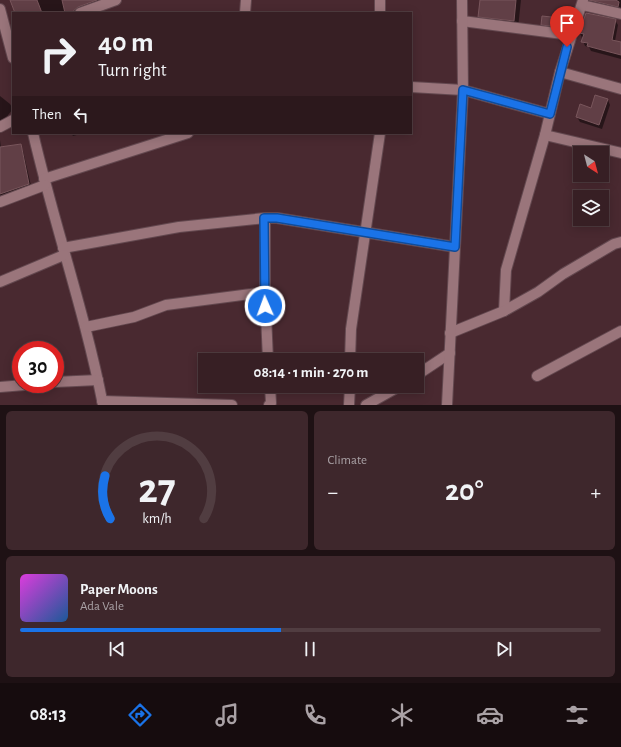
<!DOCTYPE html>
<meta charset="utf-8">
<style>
body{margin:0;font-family:"Alegreya Sans",sans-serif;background:#3e272c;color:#f1f3f6;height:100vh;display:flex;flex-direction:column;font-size:15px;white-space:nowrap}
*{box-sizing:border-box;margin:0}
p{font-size:13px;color:#aaa2a6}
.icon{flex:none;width:22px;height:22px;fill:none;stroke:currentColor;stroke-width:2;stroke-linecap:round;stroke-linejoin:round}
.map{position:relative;height:405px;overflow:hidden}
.details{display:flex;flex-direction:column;gap:6px;padding:6px;background:#1e1114;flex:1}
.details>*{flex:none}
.top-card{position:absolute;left:12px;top:12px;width:400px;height:122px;border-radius:0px;box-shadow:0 2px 10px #0003,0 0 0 1px #513d41;background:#371f24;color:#f1f3f6;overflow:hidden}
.needle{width:26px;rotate:144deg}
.fabs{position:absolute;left:573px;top:146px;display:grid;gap:8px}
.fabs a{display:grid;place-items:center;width:36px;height:36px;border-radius:0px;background:#371f24;box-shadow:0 2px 10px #0003,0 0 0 1px #513d41;font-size:20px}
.speed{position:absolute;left:12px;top:341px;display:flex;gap:8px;font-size:20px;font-weight:700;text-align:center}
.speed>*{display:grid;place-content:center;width:52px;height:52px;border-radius:50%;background:#371f24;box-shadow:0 2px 10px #0003,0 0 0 1px #513d41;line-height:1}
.speed .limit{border:6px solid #d22;background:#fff;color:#111}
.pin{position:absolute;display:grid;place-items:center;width:34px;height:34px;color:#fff;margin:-41px -17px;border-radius:50% 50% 50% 0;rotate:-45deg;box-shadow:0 0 4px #0007}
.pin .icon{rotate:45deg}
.me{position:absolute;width:44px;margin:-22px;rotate:358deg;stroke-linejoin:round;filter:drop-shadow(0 0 3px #0008)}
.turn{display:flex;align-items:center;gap:14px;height:84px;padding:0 20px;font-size:18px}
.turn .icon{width:52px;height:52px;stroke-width:2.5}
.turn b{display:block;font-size:28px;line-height:34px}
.then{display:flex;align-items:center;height:38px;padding:0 20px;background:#0003;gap:8px;font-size:15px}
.big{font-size:30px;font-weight:700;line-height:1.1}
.details .card{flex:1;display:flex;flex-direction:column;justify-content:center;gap:6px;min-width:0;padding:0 14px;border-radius:6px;background:#3e272c}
.details .dial{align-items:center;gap:0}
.dial svg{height:104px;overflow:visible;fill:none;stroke:#513d41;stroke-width:7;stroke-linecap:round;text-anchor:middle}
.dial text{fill:#f1f3f6;stroke:none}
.song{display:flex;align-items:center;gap:12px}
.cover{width:48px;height:48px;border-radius:6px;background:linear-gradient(135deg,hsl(300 70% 55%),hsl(210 70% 35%))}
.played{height:4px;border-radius:2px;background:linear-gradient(90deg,#1a73e8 45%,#513d41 45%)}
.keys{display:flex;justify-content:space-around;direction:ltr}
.heat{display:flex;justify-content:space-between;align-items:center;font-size:22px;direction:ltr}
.details .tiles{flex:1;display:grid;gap:6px;grid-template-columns:1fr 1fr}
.card:last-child{grid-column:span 2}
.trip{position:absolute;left:198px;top:353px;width:226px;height:40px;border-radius:0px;background:#371f24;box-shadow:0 2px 10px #0003,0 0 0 1px #513d41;font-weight:700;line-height:40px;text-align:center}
.menu{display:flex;height:64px;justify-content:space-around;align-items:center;background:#160c0e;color:#aaa2a6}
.menu .icon{width:28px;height:28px}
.menu .selected{color:#1a73e8}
.menu b{font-size:18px;color:#f1f3f6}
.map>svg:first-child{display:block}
.shadow{fill:#0007}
.building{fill:#613f46;stroke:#79565c}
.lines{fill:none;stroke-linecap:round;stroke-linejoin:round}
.minor-casing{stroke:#63484f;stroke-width:12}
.tertiary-casing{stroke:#63484f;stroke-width:12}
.minor{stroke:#9a757b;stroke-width:10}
.tertiary{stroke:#9a757b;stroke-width:10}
.route-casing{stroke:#114b97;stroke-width:10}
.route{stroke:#1a73e8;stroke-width:7}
</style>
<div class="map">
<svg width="621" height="405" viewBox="0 0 621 405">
<rect width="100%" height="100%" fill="#492930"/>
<g class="shadow">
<polygon points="11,0 112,0 78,13 15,13"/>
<polygon points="481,0 521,0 518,28 484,24 479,16"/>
<polygon points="590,0 621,0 621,11 593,5"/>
<polygon points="569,20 572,25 570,33 545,29 542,24"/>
<polygon points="615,20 618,25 615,41 621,43 621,59 591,51 589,47 585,46 580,33"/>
<polygon points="0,96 10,104 13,109 0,125"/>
<polygon points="608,100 610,105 602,129 580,122 577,117"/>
<polygon points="71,133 84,133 73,136"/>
<polygon points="0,140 1,148 20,145 23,151 32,190 0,199"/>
</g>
<g class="building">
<polygon points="10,0 37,0 42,13 15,13"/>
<polygon points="62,0 97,0 78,7 71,13 65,13"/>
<polygon points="480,0 516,0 514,21 478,17"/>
<polygon points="589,0 616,0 619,2 618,7"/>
<polygon points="586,13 616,19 612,40 621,42 621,55 587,46 588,43 581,42 584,34 579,33"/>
<polygon points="542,16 570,19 567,28 541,25"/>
<polygon points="595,95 608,99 599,125 576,117 580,104 591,108"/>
<polygon points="21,144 29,184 0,194 0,147"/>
</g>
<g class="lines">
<g class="minor-casing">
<g id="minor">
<polyline points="380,0 380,13"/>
<polyline points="582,5 621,14"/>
<polyline points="0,9 13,58"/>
<polyline points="80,13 116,0"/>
<polyline points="245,13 246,0"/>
<polyline points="462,21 571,35"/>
<polyline points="560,72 621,89"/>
<polyline points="411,87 463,90 550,114"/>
<polyline points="0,127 13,120"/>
<path d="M33,133C54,224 85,313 103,405"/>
<polyline points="545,135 621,153"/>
<polyline points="44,179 188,133"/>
<polyline points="0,202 45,185"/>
<polyline points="265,218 265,292 268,360"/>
<polyline points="63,248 179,227 265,218 277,218 455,247"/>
<polyline points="0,282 64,255"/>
<polyline points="504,311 506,270 545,135 560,72 583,0"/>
<polyline points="86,327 134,317 166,305 265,292"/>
<polyline points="450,333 504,311 538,292 563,274 614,244 621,242"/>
<polyline points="350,360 351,329 380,133"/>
<polyline points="417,375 450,353"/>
<polyline points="537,376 621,331"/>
<polyline points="55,382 98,380"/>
<polyline points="0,387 37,384"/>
<polyline points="102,401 232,405"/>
<polyline points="269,405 271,403 270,386"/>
<polyline points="349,405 350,386"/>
<polyline points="366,405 400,386"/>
</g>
</g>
<g class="tertiary-casing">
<polyline id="tertiary" points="447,405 463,90 462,0"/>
</g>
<use href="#minor" class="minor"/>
<use href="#tertiary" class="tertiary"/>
</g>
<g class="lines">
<g class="route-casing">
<polyline id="route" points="265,306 264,218 277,218 455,247 463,90 550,114 567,47"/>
</g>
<use href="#route" class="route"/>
</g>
</svg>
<div class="fabs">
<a><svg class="needle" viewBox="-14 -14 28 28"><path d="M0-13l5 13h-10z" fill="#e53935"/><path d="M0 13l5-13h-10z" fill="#aaa2a6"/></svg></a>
<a><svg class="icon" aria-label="layers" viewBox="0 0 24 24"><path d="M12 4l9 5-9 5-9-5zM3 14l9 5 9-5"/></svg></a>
</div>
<div class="speed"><div class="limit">30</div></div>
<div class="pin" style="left:567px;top:47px;background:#d93025"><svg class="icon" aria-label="arrive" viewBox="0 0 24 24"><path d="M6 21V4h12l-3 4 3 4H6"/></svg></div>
<svg class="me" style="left:265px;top:306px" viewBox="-20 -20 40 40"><circle r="17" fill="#1a73e8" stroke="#fff" stroke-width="3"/><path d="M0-11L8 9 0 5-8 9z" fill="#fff"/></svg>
<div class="trip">08:14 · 1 min · 270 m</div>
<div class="top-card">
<div class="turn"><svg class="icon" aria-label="right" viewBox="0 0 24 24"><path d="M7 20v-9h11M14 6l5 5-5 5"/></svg><div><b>40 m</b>Turn right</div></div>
<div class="then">Then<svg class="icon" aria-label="left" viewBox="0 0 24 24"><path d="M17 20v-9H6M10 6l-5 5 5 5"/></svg></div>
</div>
</div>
<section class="details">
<div class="tiles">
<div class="card dial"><svg viewBox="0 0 100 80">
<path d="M14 69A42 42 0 1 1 86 69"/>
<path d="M14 69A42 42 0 0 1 10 36" stroke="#1a73e8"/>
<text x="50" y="56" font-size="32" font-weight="700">27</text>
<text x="50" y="72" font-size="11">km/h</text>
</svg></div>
<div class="card"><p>Climate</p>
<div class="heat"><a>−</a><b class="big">20°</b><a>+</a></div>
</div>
<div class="card">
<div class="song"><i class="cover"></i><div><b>Paper Moons</b><p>Ada Vale</p></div></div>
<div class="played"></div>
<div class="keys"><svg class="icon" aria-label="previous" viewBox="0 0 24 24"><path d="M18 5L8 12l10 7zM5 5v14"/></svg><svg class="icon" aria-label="pause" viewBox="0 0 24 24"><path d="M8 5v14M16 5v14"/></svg><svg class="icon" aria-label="next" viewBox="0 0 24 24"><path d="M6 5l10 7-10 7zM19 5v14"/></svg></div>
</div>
</div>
</section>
<nav class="menu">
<b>08:13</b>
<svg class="icon selected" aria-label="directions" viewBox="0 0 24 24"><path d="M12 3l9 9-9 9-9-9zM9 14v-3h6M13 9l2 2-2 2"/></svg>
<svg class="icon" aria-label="music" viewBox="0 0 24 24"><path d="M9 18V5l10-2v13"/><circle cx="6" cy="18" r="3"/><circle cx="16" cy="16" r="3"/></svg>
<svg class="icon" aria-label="phone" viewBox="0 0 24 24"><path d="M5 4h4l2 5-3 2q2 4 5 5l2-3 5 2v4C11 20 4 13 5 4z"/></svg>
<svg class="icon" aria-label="climate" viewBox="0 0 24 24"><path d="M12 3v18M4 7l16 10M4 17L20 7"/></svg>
<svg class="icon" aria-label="car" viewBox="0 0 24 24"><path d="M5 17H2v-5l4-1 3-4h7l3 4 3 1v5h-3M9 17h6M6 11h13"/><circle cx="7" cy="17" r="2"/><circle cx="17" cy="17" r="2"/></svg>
<svg class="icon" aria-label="filters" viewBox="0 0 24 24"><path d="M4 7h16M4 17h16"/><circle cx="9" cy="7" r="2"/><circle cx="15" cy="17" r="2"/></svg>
</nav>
